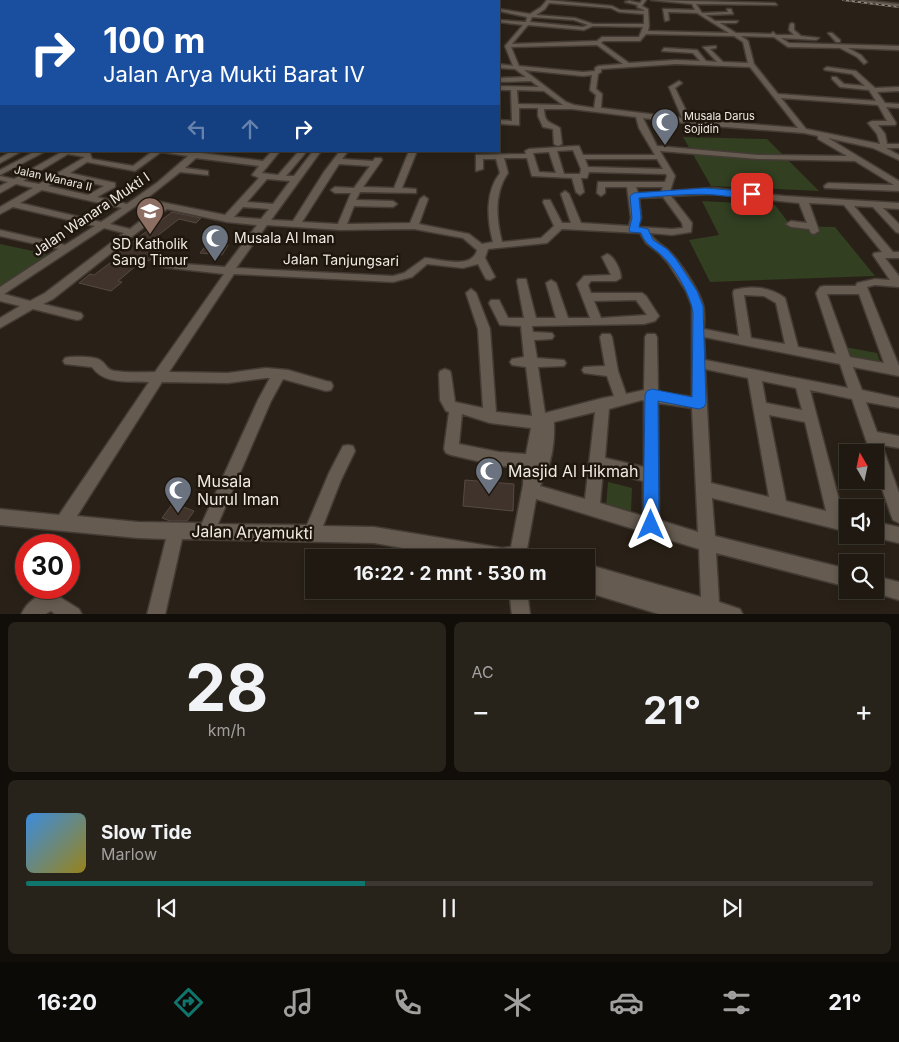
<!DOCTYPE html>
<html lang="id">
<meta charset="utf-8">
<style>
body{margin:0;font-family:Inter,sans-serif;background:#27221a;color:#f1f3f6;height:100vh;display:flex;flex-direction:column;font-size:19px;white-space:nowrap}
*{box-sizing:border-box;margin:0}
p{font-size:16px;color:#a1a09f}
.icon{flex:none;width:28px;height:28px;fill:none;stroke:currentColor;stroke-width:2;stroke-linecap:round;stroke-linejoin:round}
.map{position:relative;height:614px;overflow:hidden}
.sheet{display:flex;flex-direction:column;gap:8px;padding:8px;background:#110e09;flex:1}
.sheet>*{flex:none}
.top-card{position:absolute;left:0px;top:0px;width:500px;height:152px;box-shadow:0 2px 8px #0003,0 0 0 1px #3c3831;background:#1a4fa0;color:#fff;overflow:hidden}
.needle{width:32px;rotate:351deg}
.tools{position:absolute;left:839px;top:444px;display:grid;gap:10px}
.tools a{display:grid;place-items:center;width:45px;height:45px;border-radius:0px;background:#1f1911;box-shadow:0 2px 8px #0003,0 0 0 1px #3c3831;font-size:25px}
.speed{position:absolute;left:15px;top:534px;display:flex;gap:10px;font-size:25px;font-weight:700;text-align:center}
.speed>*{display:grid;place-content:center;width:65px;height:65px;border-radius:50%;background:#1f1911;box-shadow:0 2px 8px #0003,0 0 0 1px #3c3831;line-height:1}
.speed .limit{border:8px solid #d22;background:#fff;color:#111}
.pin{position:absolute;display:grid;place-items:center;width:42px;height:42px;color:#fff;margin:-21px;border-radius:10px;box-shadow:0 2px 8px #0006}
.me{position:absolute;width:55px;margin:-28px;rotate:0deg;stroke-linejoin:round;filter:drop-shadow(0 0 4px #0008)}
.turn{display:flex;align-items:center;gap:18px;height:105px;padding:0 20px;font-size:22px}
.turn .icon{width:65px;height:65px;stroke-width:2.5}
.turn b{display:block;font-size:35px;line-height:42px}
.lanes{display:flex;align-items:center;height:48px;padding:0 20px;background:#0003;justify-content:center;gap:25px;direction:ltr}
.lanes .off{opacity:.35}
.big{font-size:38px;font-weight:700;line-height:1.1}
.sheet .tile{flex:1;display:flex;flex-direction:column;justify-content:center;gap:8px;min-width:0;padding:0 18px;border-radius:8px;background:#27221a}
.sheet .dial{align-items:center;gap:0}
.dial b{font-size:65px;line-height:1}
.song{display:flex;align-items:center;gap:15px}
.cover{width:60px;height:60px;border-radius:8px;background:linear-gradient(135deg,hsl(210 70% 55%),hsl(50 70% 35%))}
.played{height:5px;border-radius:2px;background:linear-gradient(90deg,#0f766e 40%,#3c3831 40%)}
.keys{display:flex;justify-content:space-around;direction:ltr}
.heat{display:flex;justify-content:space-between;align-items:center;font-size:28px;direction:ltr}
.sheet .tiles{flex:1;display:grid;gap:8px;grid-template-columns:1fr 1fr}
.tile:last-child{grid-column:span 2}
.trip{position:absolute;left:305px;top:549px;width:290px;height:50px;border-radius:0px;background:#1f1911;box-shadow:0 2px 8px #0003,0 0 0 1px #3c3831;font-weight:700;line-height:50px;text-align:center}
.dock{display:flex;height:80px;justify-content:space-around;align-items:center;background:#0c0a07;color:#a1a09f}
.dock .icon{width:35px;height:35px}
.dock .selected{color:#0f766e}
.dock b{font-size:22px;color:#f1f3f6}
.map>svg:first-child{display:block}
.green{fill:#323f21}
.building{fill:#3f332c;stroke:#564942}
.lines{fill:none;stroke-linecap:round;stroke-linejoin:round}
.minor-casing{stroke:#433b34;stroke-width:3}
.minor{fill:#655b50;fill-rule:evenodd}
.rail-casing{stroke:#8c857d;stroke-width:2}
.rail{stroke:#1f170e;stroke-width:1;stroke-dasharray:3;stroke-linecap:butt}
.route{fill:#1a73e8;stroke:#114b97}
.labels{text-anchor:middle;stroke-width:5;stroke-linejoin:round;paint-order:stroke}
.far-poi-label{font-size:11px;fill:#f0eae4;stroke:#1f170e;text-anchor:start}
.far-street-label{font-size:11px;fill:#f0eae4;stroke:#1f170e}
.street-label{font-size:14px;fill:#f0eae4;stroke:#1f170e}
.poi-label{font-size:14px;fill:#f0eae4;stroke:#1f170e;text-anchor:start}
.near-poi-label{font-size:16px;fill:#f0eae4;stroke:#1f170e;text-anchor:start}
.near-street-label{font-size:16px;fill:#f0eae4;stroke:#1f170e}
</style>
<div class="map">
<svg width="899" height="615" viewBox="0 0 899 615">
<rect width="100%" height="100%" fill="#292117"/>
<g class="green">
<polygon points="683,137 767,139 819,191 711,186"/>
<polygon points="702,201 775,205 791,226 835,227 875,276 710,282 689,240 719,235"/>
<polygon points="0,244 47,254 0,288"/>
<polygon points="845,347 877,353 882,366 849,360"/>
<polygon points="608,482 632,488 631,513 606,507"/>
</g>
<g class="building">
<polygon points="172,212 201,218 196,223 179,219 143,247 160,251 149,261 144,259 118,281 122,282 111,291 79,283 90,274 94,275 122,254 118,253"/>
<polygon points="207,244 228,245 222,255 200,253"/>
<polygon points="465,480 514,484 513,511 463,506"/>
<polygon points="173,503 194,511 187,521 170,521 162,518"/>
</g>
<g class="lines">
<g class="minor-casing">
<g id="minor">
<polygon points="0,0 4,0 5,1 0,2"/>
<polygon points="169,0 187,0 188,1 171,1"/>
<polygon points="397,0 418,0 419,1 399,1"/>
<path d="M547,0L612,6L620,10L644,11V10L637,7L638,5L625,2L631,0L630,1L640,3L642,0H646L642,6L648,9L649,26L648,31L729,33L697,13L668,12L669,20L665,21L663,9L695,10L692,4L651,0L775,3L777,5L696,4L702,13L728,12L727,9H731L733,14L706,15L715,21H738L736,23H720L736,33L771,34L773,32L776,35H794L789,30L790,24L792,23L794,24V30L801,36L819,38L816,40L781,38L789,43L899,46V50L848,48L861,55L867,62L864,64L857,57L840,48L788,47L774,37L741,36L748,41L754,64L778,94L876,101L869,90L840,87L832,79V77H836L844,84L865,86L852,74L825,70L824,69L827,67L856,71L875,88L899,87V91L877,92L885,103L899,104V108L886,107L896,123L895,125H878L885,134L887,144H899V148H886L899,155V160L873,148L828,138L899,181V191L825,188L824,186L828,183L894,185L855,161L758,159L660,151L675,176L670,191L713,188L784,196L899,203V209L883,208L899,224V233L896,232L873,207L854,206L893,252H899V258H885L899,276V287L875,285L867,287L899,366V376L853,367L862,390L899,398V408L866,402L877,432L899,436V448L882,445L899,493V523L893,520L891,515L875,468V452H870L852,399L810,390L843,515L848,516V532L712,498L715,536L848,569V587L716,553L719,602L740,609L743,615H662L580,590H586V564L701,597L699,549L536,499L527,549L535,552L537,558H460L374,543L182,539L165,615H147L166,539L138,538L0,525V509L59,515L149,382C130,381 104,385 92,367L65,364L63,361L65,358C70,356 95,356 100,360C107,364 106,370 115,371C128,373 142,372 155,372L224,274L162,267L157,264L158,262L225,267L257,225L227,222L167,209L53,299L43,304L81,313L83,316L81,319L77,320L33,309L0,328V318L20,306L0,301V287L58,249L0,236V230L65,245L95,226L13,207L0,214V207L33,188L16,184L0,193V186L8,182L0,180V176L14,179L60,153L57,151L87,153H90L92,159L133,166L153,151H203L201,153L263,161L272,151H280L262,173L278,175L299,151H307L286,176H294L313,151H321L271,220L293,221L324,172L340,151H348L342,159L373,161L375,158H381L382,160L363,187L394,188L409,151H417L402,188L416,189V193L360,192L356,200L393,201L397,204L393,207L354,206L347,224L410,223L420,199L424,196L428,199L419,224L469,234L482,244L493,242C487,220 485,192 500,173L496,159H483V169L476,171V155L526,154L525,151L529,149L576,146H579L583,155H655L639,128L636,117L572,109H544C545,124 549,121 560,128L562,144L558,146L554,144L553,129L543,127L538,116V108H519V125L499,124V120L512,121L511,90H499V86L539,87L531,81L499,82V78L526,77L515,69L499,68V64L513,66L505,46L523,25L499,22V20L526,22L527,17L499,11V9L530,14L541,7ZM549,3L611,8L619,12L644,14V24H593L575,18L536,15L545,9ZM532,17L574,20L588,25L583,27L530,22ZM528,25L584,30L593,26L643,27L639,37H602L597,41L512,44ZM646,34L734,36L743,42L748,63L723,62L710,49L716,48V46L703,47L717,62L706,61L697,50L664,48L662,51L693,53L700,61L676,60L629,63L601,43L603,41H640ZM597,45L623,64L598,66L595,68V71L583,72L519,66L511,47ZM676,64L750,67L798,128L690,119L675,88L682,83L679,81L669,87L682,118L601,108L602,94L596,89L598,74L601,72V69ZM524,70L583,76L592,75L590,90L596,95L594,108L574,105L566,102ZM517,90L544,91L563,105L518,104ZM781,98L878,105L887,121H872L868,123L877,134L880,144L806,129ZM643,118L712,126L804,133L818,136V139L847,156L758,155L657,146ZM573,150L581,169L580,174H564L557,151ZM161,152L188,156L158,182L127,204L97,197L115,187V183L70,173L87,162L135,171ZM549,152L556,173L539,172L533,153ZM68,154L85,157L39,184L23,181ZM196,158L259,166L252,175L259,178L225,215L146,199L180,172L208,175V171L185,168ZM504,158H527L532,176L572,178L576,192L580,195L584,192L581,178H587L589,172L666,174L667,176L665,182H598L597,193L601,196L605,193V187H627L631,218L629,226L581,223L569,194L565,191L561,194L571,223H562L550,200H544L543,202L554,226L541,238L502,242C496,219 494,193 508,173ZM585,159H657L663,169L588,167ZM339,164L370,166L354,188L335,187L331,190L335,193H351L338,224L302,222ZM64,176L104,186L88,195L48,186ZM267,179L290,181L273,204L247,202ZM636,187H663L661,192L638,193ZM42,190L122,208L101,222L20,203ZM713,194L799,203L807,223L791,221L786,224L791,227L809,229L811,233L814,234L819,231L809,203L844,205L882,252L874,253L873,255L890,280L875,279L857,283L856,286H824L820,287L816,293L836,354L798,347L785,298C771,287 751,285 734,290L733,293L739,336L704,329C704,322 705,312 703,305C699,290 679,260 667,249C661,244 654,241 650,233L672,235L691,232L692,223L671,196ZM663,197L682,223L683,228L672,229L638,227L641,218L639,198ZM140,203L158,207L130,229L110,224ZM243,207L269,209L261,219L234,217ZM267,225L341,230L414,229L463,238L477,250C472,270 440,259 425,258L404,273L393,276L236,268ZM104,228L124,233L45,293L30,301L4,294ZM562,229L640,233L646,243L659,253L668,263L686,291L692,306V397L658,392L657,337L655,334H647L645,337L644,390L626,394L618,371L612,337L610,334H602L600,337L605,366L584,367L582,370L584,373L607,376L614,396L603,398L545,413L538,367L564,366L566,363L564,360L537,358L534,340L552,339L554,336L552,333L533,332L532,326L644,324L655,321L659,316L646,296L642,293H591L588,285L591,281H616L621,278C621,270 614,256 607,254L602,257L611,275L584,276L577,284L590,318H568L556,283L551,280L546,283L556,318H536L526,279H518L517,281L524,318H508L499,300H491L489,303L500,325L521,326L524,357L512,359L510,362L512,365L526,367L532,416L496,412L490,329L476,293L471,289L466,293L478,329L483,408L455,402L451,374L450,371L445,369L440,371L439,374L440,400L446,411L449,412L444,449L446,453L451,455L499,466L524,467L523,485L511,547L502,548L374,527L323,526L341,480L355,451L353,446L348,445L343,446L329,473L307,525L218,524L271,401L283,379L326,391L331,390L333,386L331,382L326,381L288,370L266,368L228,373L169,372L234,274L393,282L412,277L427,264L463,268L478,264L486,279L490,280L495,277L485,258L488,249L547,243ZM827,294H859L884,363L850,357ZM744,295L764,296L776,303L785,344L751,338ZM636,300L647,315L601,318L594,301ZM704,337L840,364L848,388L705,360ZM705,369L748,378L769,497L711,483ZM266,378H270L258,400L202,523L138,522L77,516L162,382L228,383ZM762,381L796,388L802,410L766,403ZM642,400L644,401V467L605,458L609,409ZM658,403L692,408L698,532L659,520ZM595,412L585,499L540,486C551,467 555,444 554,422ZM462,414L490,423L531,428L526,454L499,452L459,444ZM769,415L805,422L826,511L786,501ZM603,471L643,481V516L600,503Z"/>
<polygon points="860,0 899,4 899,6 862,1"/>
<polygon points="828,33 832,33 840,40 840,42 836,42"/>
<polygon points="0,38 1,39 1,41 0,42"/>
<polygon points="1,47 1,51 0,52 0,48"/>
<rect x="0" y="73" width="1" height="4"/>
<rect x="0" y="87" width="1" height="4"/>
<rect x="0" y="112" width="1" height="4"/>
<rect x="0" y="124" width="1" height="4"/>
<polygon points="12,151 22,151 0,163 0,158"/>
<polygon points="36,151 46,151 0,175 0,170"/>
<polygon points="875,522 899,527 899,543 869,536 875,535"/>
<polygon points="875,576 899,582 899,600 869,591 875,590"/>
<polygon points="509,590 527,590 530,615 512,615"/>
<path d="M53,593L79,609L82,615H56L51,611L44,615H21C27,601 39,594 53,593Z"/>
</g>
</g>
<use href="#minor" class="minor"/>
<g class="rail-casing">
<polyline id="rail" points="843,0 899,7"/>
</g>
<use href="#rail" class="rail"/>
</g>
<path class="route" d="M705,188C714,189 752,191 756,194C748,200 735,197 725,196C697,192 668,196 639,198L641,218L639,227L648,229L653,240L667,249L676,259L697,291L703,306L706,403L704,407L699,409L658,401L659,525L657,531L651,533L645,531L643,525L645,395L647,391L652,389L692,397L693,313C691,295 673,264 659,253C651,246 645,244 641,233L630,232L629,230L632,218L630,196L634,193Z"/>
<defs>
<g id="mosque-pin" transform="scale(1.4375)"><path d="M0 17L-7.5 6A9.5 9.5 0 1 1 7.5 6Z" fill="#6b7280" stroke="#1f170e"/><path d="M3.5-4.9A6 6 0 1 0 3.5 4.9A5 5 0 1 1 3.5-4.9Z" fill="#fff"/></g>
<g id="school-pin" transform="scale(1.4375)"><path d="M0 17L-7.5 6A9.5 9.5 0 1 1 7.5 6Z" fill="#8d6e63" stroke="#1f170e"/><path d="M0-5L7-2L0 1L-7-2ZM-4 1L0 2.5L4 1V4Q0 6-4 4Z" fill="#fff"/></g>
</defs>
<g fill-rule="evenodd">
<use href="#mosque-pin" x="665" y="122"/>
<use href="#school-pin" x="150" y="211"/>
<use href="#mosque-pin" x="215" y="238"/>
<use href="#mosque-pin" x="489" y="471"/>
<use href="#mosque-pin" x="178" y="490"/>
</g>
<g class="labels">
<g class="far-poi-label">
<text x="684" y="120">Musala Darus<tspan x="684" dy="13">Sojidin</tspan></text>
</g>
<g class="far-street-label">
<text transform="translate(53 178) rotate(13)" y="4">Jalan Wanara II</text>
</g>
<g class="street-label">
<text transform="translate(91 214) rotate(-34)" y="5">Jalan Wanara Mukti I</text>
<text transform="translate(341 260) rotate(1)" y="5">Jalan Tanjungsari</text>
</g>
<g class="poi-label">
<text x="234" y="243">Musala Al Iman</text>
<text x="150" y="249" text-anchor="middle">SD Katholik<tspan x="150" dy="16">Sang Timur</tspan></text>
</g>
<g class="near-poi-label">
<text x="508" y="477">Masjid Al Hikmah</text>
<text x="197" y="487">Musala<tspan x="197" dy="18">Nurul Iman</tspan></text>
</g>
<g class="near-street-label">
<text transform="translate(252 532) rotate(1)" y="6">Jalan Aryamukti</text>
</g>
</g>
</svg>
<div class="tools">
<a><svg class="needle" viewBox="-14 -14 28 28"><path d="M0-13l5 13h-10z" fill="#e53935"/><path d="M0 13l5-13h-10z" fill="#a1a09f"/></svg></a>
<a><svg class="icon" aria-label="sound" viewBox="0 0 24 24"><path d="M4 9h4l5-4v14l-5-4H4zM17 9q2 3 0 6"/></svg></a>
<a><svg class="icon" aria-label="search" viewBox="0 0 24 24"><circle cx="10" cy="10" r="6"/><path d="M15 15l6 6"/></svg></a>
</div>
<div class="speed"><div class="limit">30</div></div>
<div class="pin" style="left:752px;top:194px;background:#d93025"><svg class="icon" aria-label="arrive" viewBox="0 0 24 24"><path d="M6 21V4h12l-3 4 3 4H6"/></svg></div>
<svg class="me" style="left:651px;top:525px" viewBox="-20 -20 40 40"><path d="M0-17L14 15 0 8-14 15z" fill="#1a73e8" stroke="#fff" stroke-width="4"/></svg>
<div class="trip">16:22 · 2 mnt · 530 m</div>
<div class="top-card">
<div class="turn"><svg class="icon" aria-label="right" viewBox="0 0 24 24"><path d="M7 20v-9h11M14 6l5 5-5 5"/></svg><div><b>100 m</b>Jalan Arya Mukti Barat IV</div></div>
<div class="lanes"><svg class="icon off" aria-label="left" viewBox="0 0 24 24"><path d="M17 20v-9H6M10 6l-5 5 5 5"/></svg><svg class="icon off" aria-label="ahead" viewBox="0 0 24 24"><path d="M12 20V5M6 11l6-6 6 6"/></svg><svg class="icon" aria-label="right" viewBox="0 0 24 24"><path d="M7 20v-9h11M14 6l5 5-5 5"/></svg></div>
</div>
</div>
<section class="sheet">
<div class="tiles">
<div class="tile dial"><b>28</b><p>km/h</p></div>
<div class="tile"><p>AC</p>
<div class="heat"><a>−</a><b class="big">21°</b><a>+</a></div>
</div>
<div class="tile">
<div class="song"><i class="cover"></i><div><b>Slow Tide</b><p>Marlow</p></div></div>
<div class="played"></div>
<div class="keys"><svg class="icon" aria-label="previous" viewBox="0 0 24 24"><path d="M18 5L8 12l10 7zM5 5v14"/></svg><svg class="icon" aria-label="pause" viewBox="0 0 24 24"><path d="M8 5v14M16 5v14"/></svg><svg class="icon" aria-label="next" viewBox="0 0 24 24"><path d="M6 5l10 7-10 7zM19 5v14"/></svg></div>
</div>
</div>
</section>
<nav class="dock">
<b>16:20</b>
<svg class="icon selected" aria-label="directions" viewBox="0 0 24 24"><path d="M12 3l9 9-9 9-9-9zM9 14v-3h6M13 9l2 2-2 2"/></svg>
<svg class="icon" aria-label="music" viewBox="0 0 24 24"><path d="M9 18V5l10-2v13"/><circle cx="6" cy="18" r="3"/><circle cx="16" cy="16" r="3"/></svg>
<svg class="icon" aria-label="phone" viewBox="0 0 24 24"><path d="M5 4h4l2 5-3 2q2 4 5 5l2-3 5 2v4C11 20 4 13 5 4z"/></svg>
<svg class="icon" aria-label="climate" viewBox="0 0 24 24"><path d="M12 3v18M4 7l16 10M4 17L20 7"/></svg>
<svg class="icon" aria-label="car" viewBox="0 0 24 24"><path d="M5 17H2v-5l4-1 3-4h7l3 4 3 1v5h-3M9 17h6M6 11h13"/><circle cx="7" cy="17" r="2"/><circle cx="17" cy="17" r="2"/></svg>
<svg class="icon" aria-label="filters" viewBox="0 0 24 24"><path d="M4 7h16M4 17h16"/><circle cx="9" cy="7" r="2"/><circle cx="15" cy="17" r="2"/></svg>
<b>21°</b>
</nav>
